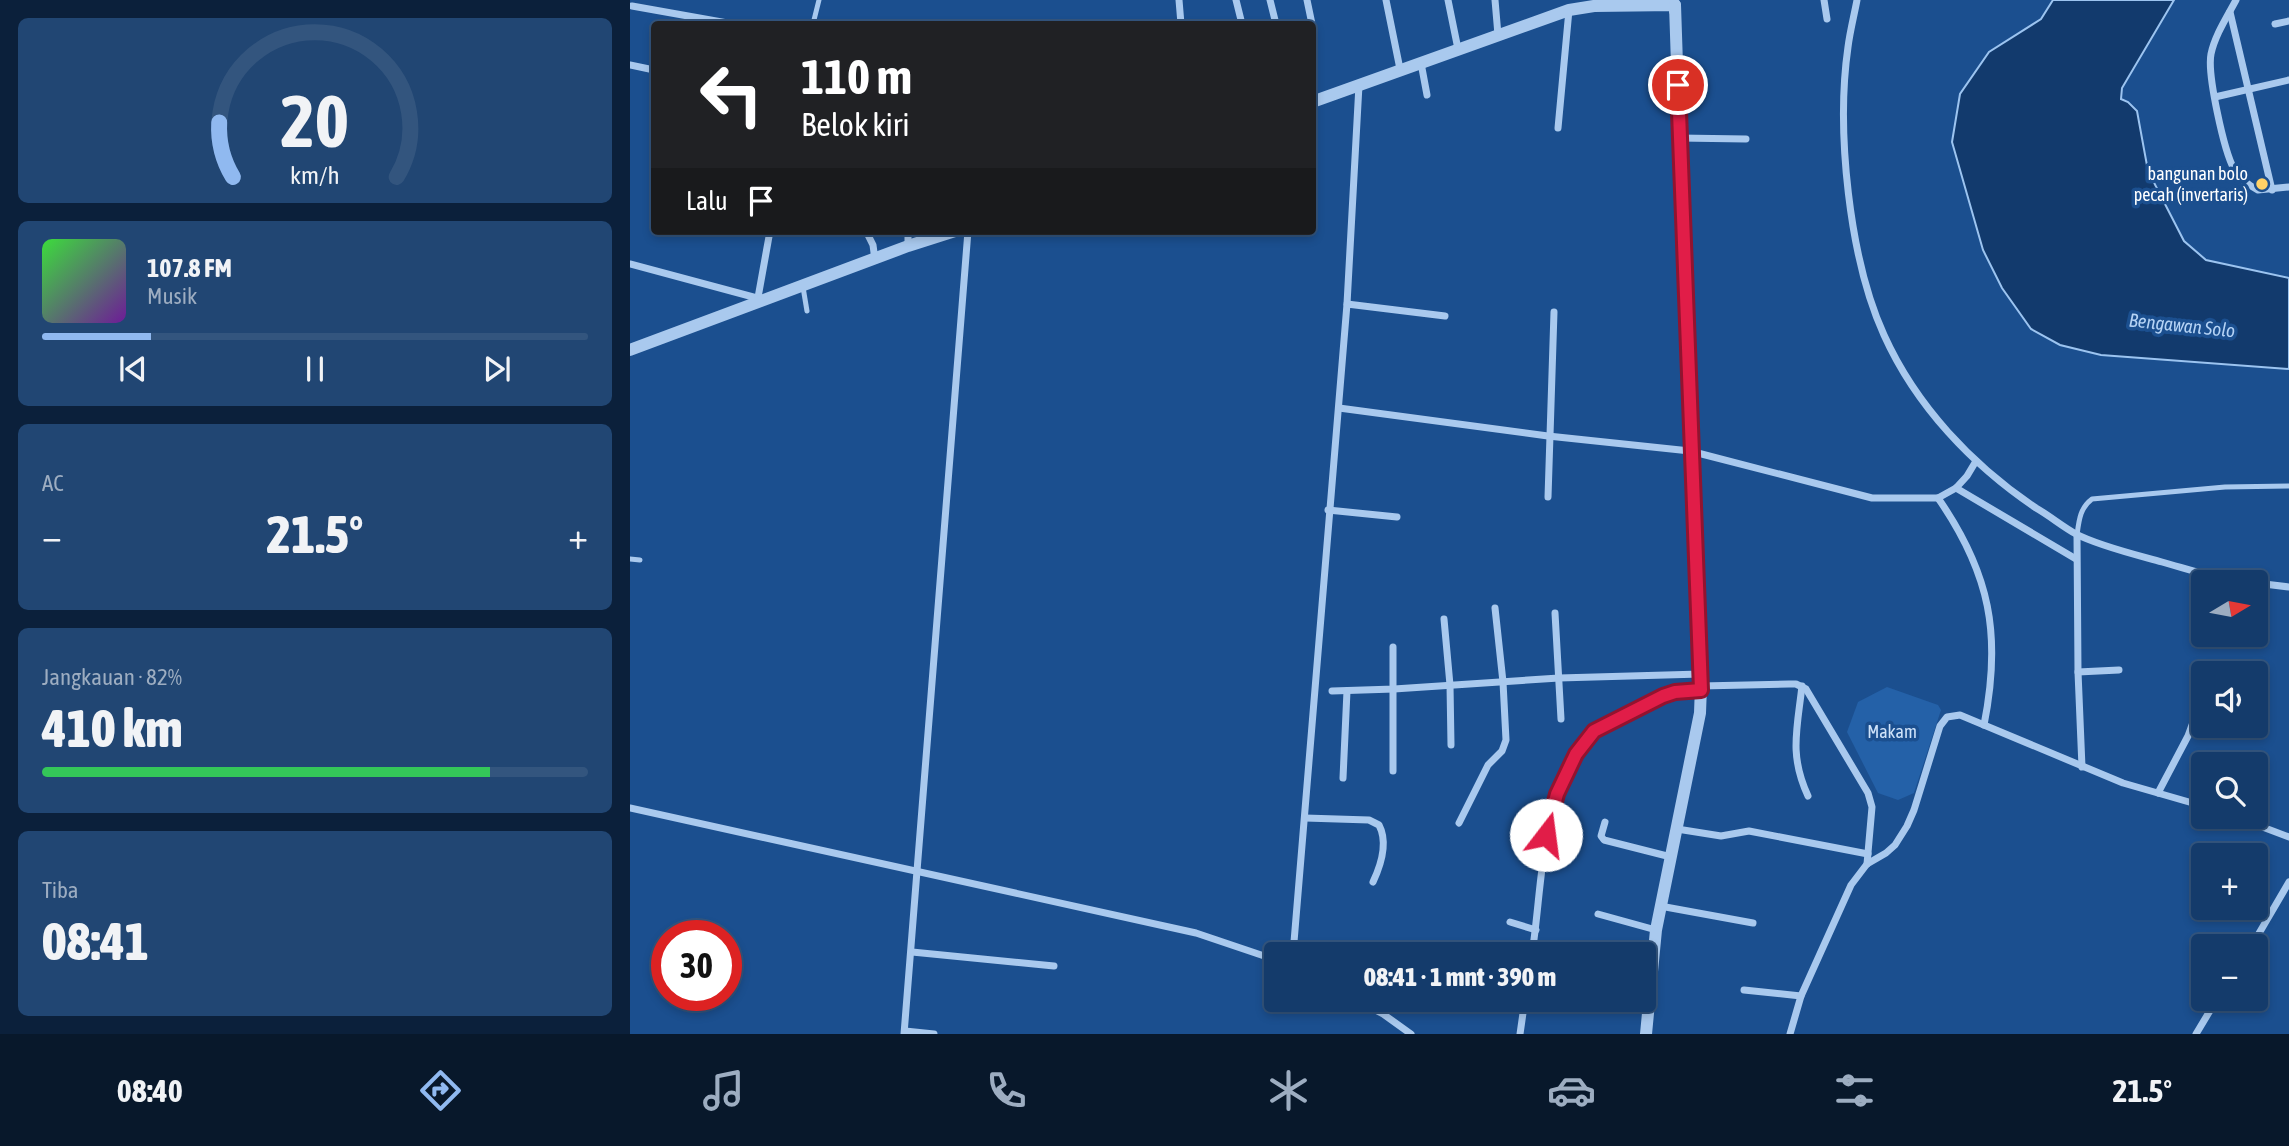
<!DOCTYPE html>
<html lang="id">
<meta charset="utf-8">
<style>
body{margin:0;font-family:"Asap Condensed",sans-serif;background:#214673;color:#f1f3f6;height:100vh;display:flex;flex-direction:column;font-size:26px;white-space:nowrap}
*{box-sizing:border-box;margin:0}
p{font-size:23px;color:#9dadc1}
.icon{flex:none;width:38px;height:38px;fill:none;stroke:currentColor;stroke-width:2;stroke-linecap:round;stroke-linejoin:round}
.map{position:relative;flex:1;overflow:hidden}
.details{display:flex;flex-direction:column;gap:18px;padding:18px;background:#0b203b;width:630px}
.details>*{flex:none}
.guide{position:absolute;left:21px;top:21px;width:665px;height:214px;border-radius:7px;box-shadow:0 4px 10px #0003,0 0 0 2px #33557e;background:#202124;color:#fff;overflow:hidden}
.needle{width:46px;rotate:80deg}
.fabs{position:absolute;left:1561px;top:570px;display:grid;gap:14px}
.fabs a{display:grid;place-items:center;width:77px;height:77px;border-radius:7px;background:#143b6b;box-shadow:0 4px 10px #0003,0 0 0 2px #33557e;font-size:35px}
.speed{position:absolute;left:21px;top:920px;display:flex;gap:14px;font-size:35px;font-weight:700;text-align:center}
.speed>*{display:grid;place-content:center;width:91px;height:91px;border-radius:50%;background:#143b6b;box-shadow:0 4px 10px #0003,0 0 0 2px #33557e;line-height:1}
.speed .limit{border:10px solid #d22;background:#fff;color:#111}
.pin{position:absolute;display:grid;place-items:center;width:60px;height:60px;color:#fff;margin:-30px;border:4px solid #fff;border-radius:50%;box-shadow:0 2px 7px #0007}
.me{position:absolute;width:77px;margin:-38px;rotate:15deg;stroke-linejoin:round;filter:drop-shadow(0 0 5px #0008)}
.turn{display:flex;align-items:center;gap:24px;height:147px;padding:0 35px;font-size:32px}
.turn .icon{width:91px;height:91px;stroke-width:2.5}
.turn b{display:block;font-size:49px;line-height:60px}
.then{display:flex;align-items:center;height:66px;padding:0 35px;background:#0003;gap:14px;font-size:26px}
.big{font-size:52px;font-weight:800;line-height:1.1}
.details .widget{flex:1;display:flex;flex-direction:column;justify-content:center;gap:10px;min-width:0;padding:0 24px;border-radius:10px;background:#214673}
.details .dial{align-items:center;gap:0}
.dial svg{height:182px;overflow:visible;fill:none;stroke:#33557e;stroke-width:7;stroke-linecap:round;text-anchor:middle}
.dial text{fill:#f1f3f6;stroke:none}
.song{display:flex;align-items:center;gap:21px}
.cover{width:84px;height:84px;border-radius:10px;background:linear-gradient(135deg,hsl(120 70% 55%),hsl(280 70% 35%))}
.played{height:7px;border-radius:4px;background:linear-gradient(90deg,#90b9f0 20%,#33557e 20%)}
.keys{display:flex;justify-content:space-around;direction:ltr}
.heat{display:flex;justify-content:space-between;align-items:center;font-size:38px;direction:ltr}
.charge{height:10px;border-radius:5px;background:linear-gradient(90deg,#34c759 82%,#33557e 0)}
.trip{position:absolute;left:634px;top:942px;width:392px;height:70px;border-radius:7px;background:#143b6b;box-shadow:0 4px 10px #0003,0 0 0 2px #33557e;font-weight:800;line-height:70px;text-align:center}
.tab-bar{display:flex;height:112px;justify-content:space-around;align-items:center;background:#08182b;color:#9dadc1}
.tab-bar .icon{width:49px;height:49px}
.tab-bar .active{color:#90b9f0}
.tab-bar b{font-size:32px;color:#f1f3f6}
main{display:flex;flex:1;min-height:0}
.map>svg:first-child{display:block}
.green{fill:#2461a8}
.water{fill:#123a6d;stroke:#9cc4f0;stroke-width:2}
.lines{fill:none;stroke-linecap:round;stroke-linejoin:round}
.service{stroke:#a9c9ee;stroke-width:5}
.minor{stroke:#a9c9ee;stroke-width:7}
.tertiary{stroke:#a9c9ee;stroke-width:12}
.route-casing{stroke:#92132f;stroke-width:18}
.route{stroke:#e11d48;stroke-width:12}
.poi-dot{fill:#ffd166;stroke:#1b4f8f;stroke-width:2.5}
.labels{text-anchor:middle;stroke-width:7;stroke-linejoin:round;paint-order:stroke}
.poi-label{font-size:18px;fill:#fff;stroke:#1b4f8f;text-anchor:end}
.park-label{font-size:18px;fill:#cfe3fa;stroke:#1b4f8f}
.water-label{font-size:19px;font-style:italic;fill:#b5d3f5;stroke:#1b4f8f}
</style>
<main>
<section class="details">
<div class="widget dial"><svg viewBox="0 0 100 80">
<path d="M14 69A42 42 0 1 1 86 69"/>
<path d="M14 69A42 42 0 0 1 8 45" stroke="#90b9f0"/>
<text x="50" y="56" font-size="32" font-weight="700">20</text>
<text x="50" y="72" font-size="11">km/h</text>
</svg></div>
<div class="widget">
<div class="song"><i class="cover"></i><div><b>107.8 FM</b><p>Musik</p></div></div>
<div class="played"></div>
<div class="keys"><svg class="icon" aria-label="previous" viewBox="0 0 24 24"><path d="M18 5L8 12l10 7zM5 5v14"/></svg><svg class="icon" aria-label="pause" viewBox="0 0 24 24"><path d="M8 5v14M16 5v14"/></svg><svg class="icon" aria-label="next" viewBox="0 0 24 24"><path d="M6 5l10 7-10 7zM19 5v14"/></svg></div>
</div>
<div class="widget"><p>AC</p>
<div class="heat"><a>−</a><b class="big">21.5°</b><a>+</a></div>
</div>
<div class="widget"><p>Jangkauan · 82%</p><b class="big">410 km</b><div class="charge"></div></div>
<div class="widget"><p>Tiba</p><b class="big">08:41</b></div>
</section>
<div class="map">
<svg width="1659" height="1034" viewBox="0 0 1659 1034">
<rect width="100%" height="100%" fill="#1b4f8f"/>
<polygon class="green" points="1257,687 1308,705 1311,710 1284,793 1268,800 1248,793 1217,732 1228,702"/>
<polygon class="water" points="1423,0 1544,0 1492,88 1491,99 1498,102 1507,111 1518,171 1554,241 1576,260 1659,278 1659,369 1471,355 1430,345 1401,329 1372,288 1353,250 1322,142 1330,94 1359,52 1411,19"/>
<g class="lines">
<g class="service">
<polyline points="183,24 189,0"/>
<polyline points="173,287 177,311"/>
<path d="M1447,535C1449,520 1450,508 1462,499L1595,487L1659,486"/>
<polyline points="0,559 10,560"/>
</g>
<g class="minor">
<polyline points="549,0 551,24"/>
<polyline points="606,0 612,24"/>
<polyline points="640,0 646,24"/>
<polyline points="677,0 682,24"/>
<polyline points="756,0 770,69"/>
<polyline points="818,0 828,49"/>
<polyline points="865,0 868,35"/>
<polyline points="1194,0 1197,19"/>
<path d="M1227,0C1224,16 1220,31 1218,47C1206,130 1219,258 1254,335C1286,406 1342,465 1406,508C1420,516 1433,527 1446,534C1469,546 1507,555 1532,562C1561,570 1590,580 1620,583"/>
<path d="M1606,0C1597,17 1585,35 1581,54C1577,74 1594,151 1604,169C1610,179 1618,185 1628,190L1659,187"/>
<polyline points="2,6 103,24"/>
<polyline points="1600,12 1642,190"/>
<polyline points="1645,24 1659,21"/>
<polyline points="791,63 797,95"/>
<polyline points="0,65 24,70"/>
<polyline points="1585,97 1659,80"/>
<polyline points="928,128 939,10"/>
<polyline points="1049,138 1116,139"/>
<polyline points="236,231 243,245 245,260"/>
<polyline points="278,246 278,231"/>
<polyline points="0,264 127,298"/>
<polyline points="127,303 140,231"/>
<polyline points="717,304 815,316"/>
<polyline points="709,408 918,436 1060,451 1242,498 1308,498 1326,488 1337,476 1346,461"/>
<polyline points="1326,488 1446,559"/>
<polyline points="918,497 924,312"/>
<path d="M1308,498C1360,573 1372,635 1354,725"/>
<polyline points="698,510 767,517"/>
<polyline points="1447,535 1448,672 1452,767"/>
<polyline points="1626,583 1659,587"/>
<polyline points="925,613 931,719"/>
<polyline points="814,619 820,685 821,745"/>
<polyline points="1448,672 1489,670"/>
<polyline points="1071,686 1159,684 1166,684 1176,689 1238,793 1242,807 1237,864"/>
<path d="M1172,686C1167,730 1159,755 1178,796"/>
<polyline points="702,691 764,689 929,678 1071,674"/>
<polyline points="763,771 763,647"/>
<polyline points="713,778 717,691"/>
<polyline points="1528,793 1558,736 1573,695"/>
<polyline points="0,808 566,933 646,960"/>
<polyline points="1606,817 1659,837"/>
<path d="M675,818L739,820L749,825C758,842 751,865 743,882"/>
<polyline points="975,822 971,836 974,840 1041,857"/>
<polyline points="829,823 858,765 872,751 876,740 873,682 865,608"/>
<polyline points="1047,829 1091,836 1119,831 1238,854"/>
<polyline points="1030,906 1123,923"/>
<polyline points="968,914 1026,930"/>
<polyline points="880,922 906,930"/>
<polyline points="1621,947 1659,882"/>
<polyline points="282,952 424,966"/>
<polyline points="663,954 717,304 729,85"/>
<path d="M902,954C912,888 909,832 939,770C945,757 953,739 965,730C985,716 1011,707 1033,696L1045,692L1071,690"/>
<polyline points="1114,990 1171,996"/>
<polyline points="724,999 753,1014 781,1034"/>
<polyline points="275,1031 304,1034"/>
<polyline points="274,1034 338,231"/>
<polyline points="890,1034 895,999"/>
<polyline points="1160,1034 1171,996 1221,885 1237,864 1256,853 1265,845 1277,826 1284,810 1310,726 1317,717 1330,715 1493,783 1573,806"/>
<polyline points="1566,1034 1587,999"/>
</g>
<g class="tertiary">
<polyline points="682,102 939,10 964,6 1045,5 1045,11"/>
<polyline points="0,350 278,246 325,231"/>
<polyline points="1016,1034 1026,930 1070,713 1071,686 1060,451 1045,5"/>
</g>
</g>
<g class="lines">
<g class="route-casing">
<polyline id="route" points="916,835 927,794 946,754 964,731 1033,696 1045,692 1071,690 1048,85"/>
</g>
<use href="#route" class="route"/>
</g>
<circle class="poi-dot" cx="1632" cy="184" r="7"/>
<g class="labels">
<g class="poi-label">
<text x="1618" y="180">bangunan bolo<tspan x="1618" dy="21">pecah (invertaris)</tspan></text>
</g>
<g class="park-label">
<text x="1262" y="738">Makam</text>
</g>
<g class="water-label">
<text transform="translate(1552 325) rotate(6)" y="7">Bengawan Solo</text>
</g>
</g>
</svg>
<div class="fabs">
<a><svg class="needle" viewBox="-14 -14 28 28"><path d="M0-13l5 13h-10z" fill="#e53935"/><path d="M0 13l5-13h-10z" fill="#9dadc1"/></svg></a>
<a><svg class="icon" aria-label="sound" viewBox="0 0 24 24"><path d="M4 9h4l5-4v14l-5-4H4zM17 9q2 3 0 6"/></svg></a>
<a><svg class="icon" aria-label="search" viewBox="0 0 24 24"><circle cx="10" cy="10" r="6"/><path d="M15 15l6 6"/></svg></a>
<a>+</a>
<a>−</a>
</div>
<div class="speed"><div class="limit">30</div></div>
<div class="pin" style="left:1048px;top:85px;background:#d93025"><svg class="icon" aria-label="arrive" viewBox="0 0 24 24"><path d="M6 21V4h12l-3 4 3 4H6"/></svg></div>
<svg class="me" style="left:916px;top:835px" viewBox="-20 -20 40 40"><circle r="19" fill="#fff"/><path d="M0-13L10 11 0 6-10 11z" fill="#e11d48"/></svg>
<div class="trip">08:41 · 1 mnt · 390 m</div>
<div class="guide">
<div class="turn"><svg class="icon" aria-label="left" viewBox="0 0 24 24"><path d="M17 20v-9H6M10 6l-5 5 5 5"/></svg><div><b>110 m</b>Belok kiri</div></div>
<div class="then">Lalu<svg class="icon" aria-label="arrive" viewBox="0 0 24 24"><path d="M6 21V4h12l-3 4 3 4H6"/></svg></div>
</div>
</div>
</main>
<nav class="tab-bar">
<b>08:40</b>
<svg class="icon active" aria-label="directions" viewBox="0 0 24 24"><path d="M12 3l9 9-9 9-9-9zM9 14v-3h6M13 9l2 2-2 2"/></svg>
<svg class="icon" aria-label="music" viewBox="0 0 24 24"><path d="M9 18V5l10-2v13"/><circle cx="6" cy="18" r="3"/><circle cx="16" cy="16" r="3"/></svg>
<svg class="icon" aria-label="phone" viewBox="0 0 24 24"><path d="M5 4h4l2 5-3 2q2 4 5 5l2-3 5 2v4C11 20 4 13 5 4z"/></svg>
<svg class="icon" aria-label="climate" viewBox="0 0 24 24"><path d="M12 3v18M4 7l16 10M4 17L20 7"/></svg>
<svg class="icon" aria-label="car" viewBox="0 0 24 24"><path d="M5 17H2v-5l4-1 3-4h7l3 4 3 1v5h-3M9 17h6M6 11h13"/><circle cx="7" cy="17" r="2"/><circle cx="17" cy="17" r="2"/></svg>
<svg class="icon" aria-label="filters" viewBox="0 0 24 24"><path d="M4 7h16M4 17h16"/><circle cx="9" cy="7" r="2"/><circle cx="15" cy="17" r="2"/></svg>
<b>21.5°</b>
</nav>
